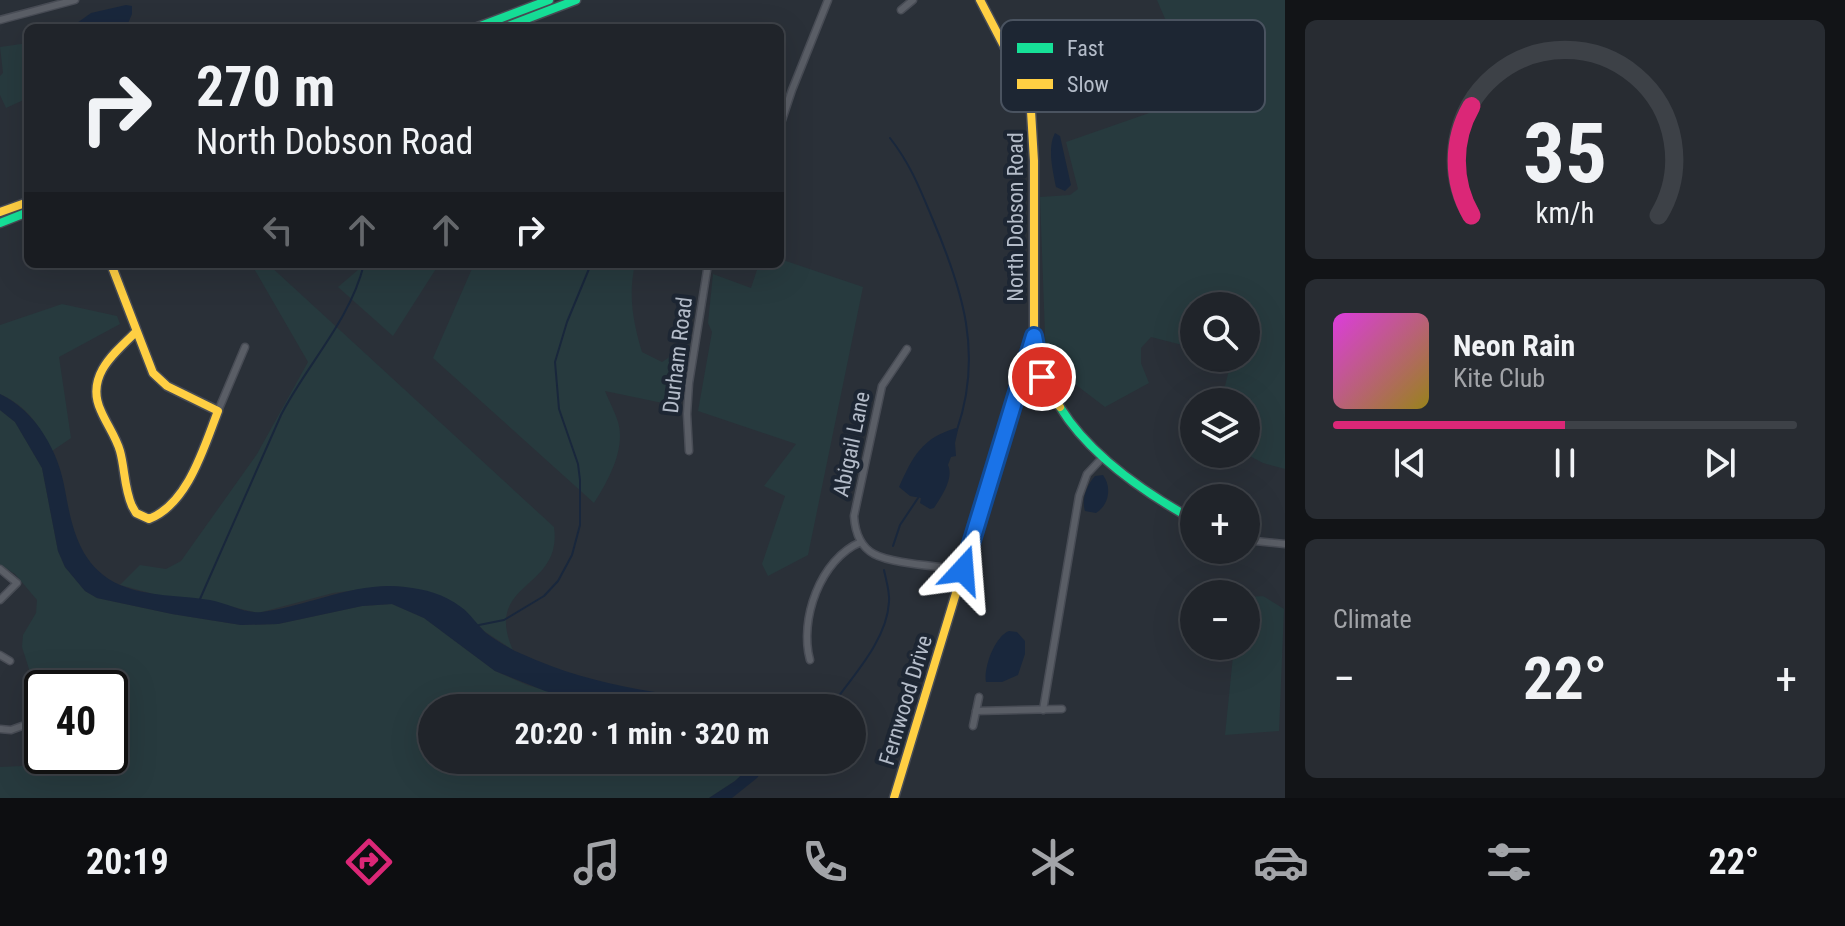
<!DOCTYPE html>
<meta charset="utf-8">
<style>
body{margin:0;font-family:"Roboto Condensed",sans-serif;background:#282c32;color:#f1f3f6;height:100vh;display:flex;flex-direction:column;font-size:30px;white-space:nowrap}
*{box-sizing:border-box;margin:0}
p{font-size:26px;color:#a2a4a8}
.icon{flex:none;width:44px;height:44px;fill:none;stroke:currentColor;stroke-width:2;stroke-linecap:round;stroke-linejoin:round}
.map{position:relative;flex:1;overflow:hidden}
.panel{display:flex;flex-direction:column;gap:20px;padding:20px;background:#121417;width:560px}
.panel>*{flex:none}
.guide{position:absolute;left:24px;top:24px;width:760px;height:244px;border-radius:12px;box-shadow:0 8px 32px #0002,0 0 0 2px #3d4147;background:#20242a;color:#f1f3f6;overflow:hidden}
.controls{position:absolute;left:1180px;top:292px;display:grid;gap:16px}
.controls a{display:grid;place-items:center;width:80px;height:80px;border-radius:50%;background:#20242a;box-shadow:0 8px 32px #0002,0 0 0 2px #3d4147;font-size:40px}
.speed{position:absolute;left:24px;top:670px;display:flex;gap:16px;font-size:40px;font-weight:700;text-align:center}
.speed>*{display:grid;place-content:center;width:104px;height:104px;border-radius:50%;background:#20242a;box-shadow:0 8px 32px #0002,0 0 0 2px #3d4147;line-height:1}
.speed .limit{border:4px solid #111;border-radius:12px;background:#fff;color:#111}
.pin{position:absolute;display:grid;place-items:center;width:68px;height:68px;color:#fff;margin:-34px;border:4px solid #fff;border-radius:50%;box-shadow:0 2px 8px #0007}
.me{position:absolute;width:88px;margin:-44px;rotate:19deg;stroke-linejoin:round;filter:drop-shadow(0 0 6px #0008)}
.turn{display:flex;align-items:center;gap:28px;height:168px;padding:0 40px;font-size:36px}
.turn .icon{width:104px;height:104px;stroke-width:2.5}
.turn b{display:block;font-size:56px;line-height:68px}
.lanes{display:flex;align-items:center;height:76px;padding:0 40px;background:#0003;justify-content:center;gap:40px;direction:ltr}
.lanes .off{opacity:.35}
.big{font-size:60px;font-weight:700;line-height:1.1}
.panel .widget{flex:1;display:flex;flex-direction:column;justify-content:center;gap:12px;min-width:0;padding:0 28px;border-radius:12px;background:#282c32}
.panel .dial{align-items:center;gap:0}
.dial svg{height:208px;overflow:visible;fill:none;stroke:#3d4147;stroke-width:7;stroke-linecap:round;text-anchor:middle}
.dial text{fill:#f1f3f6;stroke:none}
.song{display:flex;align-items:center;gap:24px}
.cover{width:96px;height:96px;border-radius:12px;background:linear-gradient(135deg,hsl(300 70% 55%),hsl(50 70% 35%))}
.played{height:8px;border-radius:4px;background:linear-gradient(90deg,#db2777 50%,#3d4147 50%)}
.keys{display:flex;justify-content:space-around;direction:ltr}
.heat{display:flex;justify-content:space-between;align-items:center;font-size:44px;direction:ltr}
.trip{position:absolute;left:418px;top:694px;width:448px;height:80px;border-radius:40px;background:#20242a;box-shadow:0 8px 32px #0002,0 0 0 2px #3d4147;font-weight:700;line-height:80px;text-align:center}
.dock{display:flex;height:128px;justify-content:space-around;align-items:center;background:#0d0e11;color:#a2a4a8}
.dock .icon{width:56px;height:56px}
.dock .current{color:#db2777}
.dock b{font-size:36px;color:#f1f3f6}
main{display:flex;flex:1;min-height:0}
.map>svg:first-child{display:block}
.green{fill:#273a3e;fill-rule:evenodd}
.water{fill:#19273c}
.lines{fill:none;stroke-linecap:round;stroke-linejoin:round}
.stream{stroke:#19273c;stroke-width:2}
.street-casing{stroke:#484c55;stroke-width:9}
.fast-casing{stroke:#484c55;stroke-width:11}
.slow-casing{stroke:#484c55;stroke-width:11}
.street{stroke:#5a5e66;stroke-width:6}
.fast{stroke:#16e098;stroke-width:8}
.slow{stroke:#ffcf43;stroke-width:8}
.route-casing{stroke:#114b97;stroke-width:20}
.route{stroke:#1a73e8;stroke-width:14}
.labels{text-anchor:middle;stroke-width:8;stroke-linejoin:round;paint-order:stroke}
.street-label{font-size:22px;fill:#b4bcc9;stroke:#1d2633}
.key{fill:#1d2633;stroke:#4a5360;stroke-width:2}
.key-label{font-size:22px;fill:#b4bcc9}
</style>
<main>
<div class="map">
<svg width="1285" height="798" viewBox="0 0 1285 798">
<rect width="100%" height="100%" fill="#2a3038"/>
<g class="green">
<polygon points="1157,0 1285,0 1285,469 1263,463 1246,454 1246,402 1214,402 1209,391 1225,386 1229,370 1210,358 1246,358 1246,306 1194,306 1194,348 1151,337 1141,348 1141,363 1149,383 1105,407 1046,362 1040,197 1070,195 1078,189 1066,142 1198,96"/>
<polygon points="28,43 28,98 6,108 0,95 0,76 3,73 0,47"/>
<polygon points="780,259 863,287 808,555 768,576 762,564 785,496 764,486 796,444 698,411 712,332 708,323 713,274 751,288 759,264 780,264"/>
<path d="M255,264H268L554,527C563,591 482,581 513,650L484,631L479,625L404,587L386,586L333,593L258,613L200,599L161,596L120,585L140,565L166,569L181,561L257,454L308,362L252,265Z"/>
<polygon points="365,264 439,264 393,336 338,287"/>
<path d="M474,264H635C628,295 633,322 642,352L662,362L688,345L677,406L605,391C609,401 615,412 618,422C626,449 608,481 594,503L433,358Z"/>
<path d="M62,304L117,316L120,324L59,357L71,438L52,451C38,424 28,407 0,394V325Z"/>
<path d="M0,410L15,422L42,468L58,551L65,567L85,591L97,598L172,614L241,625L278,624L362,606L392,604L424,618L495,671L527,685L609,708H432V760H757L735,781L709,798H0V767L44,765L29,749L34,724L28,692L29,669L22,647L23,635L36,613L37,600L15,574L0,565ZM42,688H110V756H42Z"/>
<polygon points="1263,596 1284,609 1279,731 1225,735 1234,646 1246,646 1246,606 1249,597"/>
</g>
<g class="water">
<polygon points="126,5 132,6 132,14 126,28 80,28 77,23 91,13"/>
<path d="M1055,133L1060,136L1071,185L1065,191L1056,187C1053,171 1047,148 1055,133Z"/>
<path d="M0,394C36,411 59,452 65,490C72,529 80,567 120,585C149,597 180,595 210,600C227,603 245,614 262,612C310,606 355,581 405,587C425,589 444,594 461,607C471,614 477,625 486,633C497,641 510,649 522,654C595,688 680,697 759,704L769,708H609L545,691L495,671L424,618L392,604L362,606L278,624L241,625L172,614L97,598L85,591L65,567L58,551L42,468L15,422L0,410Z"/>
<path d="M956,428L958,430L955,443L956,456L951,457L948,465C954,478 942,496 934,508L930,509L920,503L921,498L910,496L899,487C913,456 922,438 956,428Z"/>
<path d="M1103,475C1112,487 1109,505 1096,513L1085,511C1081,499 1087,485 1095,476Z"/>
<path d="M1009,631L1017,632L1025,641V654L1018,675L1002,682H986C983,668 995,636 1009,631Z"/>
<polygon points="757,760 771,760 757,778 732,798 709,798 735,781"/>
</g>
<g class="lines">
<g class="stream">
<path d="M890,138C911,165 920,189 933,220C963,291 983,354 957,430"/>
<polyline points="893,546 900,525 918,498"/>
<path d="M200,599L281,415C307,364 350,321 364,264"/>
<polyline points="479,625 504,620 544,596 558,581 572,555 580,525 580,480 578,464 559,409 555,362 567,322 591,264"/>
<path d="M830,708C851,678 887,641 889,602C890,592 886,580 884,570"/>
</g>
<g class="street-casing">
<g id="street">
<polyline points="901,10 913,0"/>
<polyline points="0,20 75,0"/>
<polyline points="780,126 792,90 828,0"/>
<path d="M907,349L882,386L854,516C855,531 859,546 874,554C892,564 940,566 963,570"/>
<polyline points="218,411 245,347"/>
<polyline points="689,451 687,414 689,383 708,264"/>
<polyline points="1246,540 1285,544"/>
<polyline points="0,569 17,583 0,600"/>
<polyline points="0,655 10,661"/>
<path d="M810,660C799,620 820,559 861,542"/>
<polyline points="1043,710 1079,496 1087,474 1103,457"/>
<polyline points="976,711 1062,709"/>
<polyline points="973,726 979,697"/>
<polyline points="0,729 11,730 22,726"/>
</g>
</g>
<g class="fast-casing">
<g id="fast">
<polyline points="475,28 549,0"/>
<polyline points="503,28 576,0"/>
<polyline points="0,223 28,212"/>
<path d="M1060,407C1090,456 1145,493 1194,520"/>
<polyline points="983,504 1033,341"/>
</g>
</g>
<g class="slow-casing">
<g id="slow">
<polyline points="980,0 1018,73 1031,111 1034,161 1034,336 1042,377 1060,407"/>
<polyline points="0,212 28,202"/>
<path d="M111,264L153,373L167,386L218,411C204,447 188,504 149,519L136,513L132,506C124,488 125,469 120,451C116,437 107,425 101,411C85,377 113,354 136,332"/>
<polyline points="894,798 983,504"/>
</g>
</g>
<use href="#street" class="street"/>
<use href="#fast" class="fast"/>
<use href="#slow" class="slow"/>
</g>
<g class="lines">
<g class="route-casing">
<polyline id="route" points="963,570 1034,336 1042,377"/>
</g>
<use href="#route" class="route"/>
</g>
<g class="labels">
<g class="street-label">
<text transform="translate(1015 217) rotate(-90)" y="8">North Dobson Road</text>
<text transform="translate(677 355) rotate(-83)" y="8">Durham Road</text>
<text transform="translate(851 444) rotate(-78)" y="8">Abigail Lane</text>
<text transform="translate(905 700) rotate(-73)" y="8">Fernwood Drive</text>
</g>
</g>
<rect x="1001" y="20" width="264" height="92" rx="12" class="key"/>
<rect x="1017" y="43" width="36" height="10" fill="#16e098"/>
<rect x="1017" y="79" width="36" height="10" fill="#ffcf43"/>
<g class="key-label">
<text x="1067" y="56">Fast</text>
<text x="1067" y="92">Slow</text>
</g>
</svg>
<div class="controls">
<a><svg class="icon" aria-label="search" viewBox="0 0 24 24"><circle cx="10" cy="10" r="6"/><path d="M15 15l6 6"/></svg></a>
<a><svg class="icon" aria-label="layers" viewBox="0 0 24 24"><path d="M12 4l9 5-9 5-9-5zM3 14l9 5 9-5"/></svg></a>
<a>+</a>
<a>−</a>
</div>
<div class="speed"><div class="limit">40</div></div>
<div class="pin" style="left:1042px;top:377px;background:#d93025"><svg class="icon" aria-label="arrive" viewBox="0 0 24 24"><path d="M6 21V4h12l-3 4 3 4H6"/></svg></div>
<svg class="me" style="left:963px;top:570px" viewBox="-20 -20 40 40"><path d="M0-17L14 15 0 8-14 15z" fill="#1a73e8" stroke="#fff" stroke-width="4"/></svg>
<div class="trip">20:20 · 1 min · 320 m</div>
<div class="guide">
<div class="turn"><svg class="icon" aria-label="right" viewBox="0 0 24 24"><path d="M7 20v-9h11M14 6l5 5-5 5"/></svg><div><b>270 m</b>North Dobson Road</div></div>
<div class="lanes"><svg class="icon off" aria-label="left" viewBox="0 0 24 24"><path d="M17 20v-9H6M10 6l-5 5 5 5"/></svg><svg class="icon off" aria-label="ahead" viewBox="0 0 24 24"><path d="M12 20V5M6 11l6-6 6 6"/></svg><svg class="icon off" aria-label="ahead" viewBox="0 0 24 24"><path d="M12 20V5M6 11l6-6 6 6"/></svg><svg class="icon" aria-label="right" viewBox="0 0 24 24"><path d="M7 20v-9h11M14 6l5 5-5 5"/></svg></div>
</div>
</div>
<section class="panel">
<div class="widget dial"><svg viewBox="0 0 100 80">
<path d="M14 69A42 42 0 1 1 86 69"/>
<path d="M14 69A42 42 0 0 1 14 27" stroke="#db2777"/>
<text x="50" y="56" font-size="32" font-weight="700">35</text>
<text x="50" y="72" font-size="11">km/h</text>
</svg></div>
<div class="widget">
<div class="song"><i class="cover"></i><div><b>Neon Rain</b><p>Kite Club</p></div></div>
<div class="played"></div>
<div class="keys"><svg class="icon" aria-label="previous" viewBox="0 0 24 24"><path d="M18 5L8 12l10 7zM5 5v14"/></svg><svg class="icon" aria-label="pause" viewBox="0 0 24 24"><path d="M8 5v14M16 5v14"/></svg><svg class="icon" aria-label="next" viewBox="0 0 24 24"><path d="M6 5l10 7-10 7zM19 5v14"/></svg></div>
</div>
<div class="widget"><p>Climate</p>
<div class="heat"><a>−</a><b class="big">22°</b><a>+</a></div>
</div>
</section>
</main>
<nav class="dock">
<b>20:19</b>
<svg class="icon current" aria-label="directions" viewBox="0 0 24 24"><path d="M12 3l9 9-9 9-9-9zM9 14v-3h6M13 9l2 2-2 2"/></svg>
<svg class="icon" aria-label="music" viewBox="0 0 24 24"><path d="M9 18V5l10-2v13"/><circle cx="6" cy="18" r="3"/><circle cx="16" cy="16" r="3"/></svg>
<svg class="icon" aria-label="phone" viewBox="0 0 24 24"><path d="M5 4h4l2 5-3 2q2 4 5 5l2-3 5 2v4C11 20 4 13 5 4z"/></svg>
<svg class="icon" aria-label="climate" viewBox="0 0 24 24"><path d="M12 3v18M4 7l16 10M4 17L20 7"/></svg>
<svg class="icon" aria-label="car" viewBox="0 0 24 24"><path d="M5 17H2v-5l4-1 3-4h7l3 4 3 1v5h-3M9 17h6M6 11h13"/><circle cx="7" cy="17" r="2"/><circle cx="17" cy="17" r="2"/></svg>
<svg class="icon" aria-label="filters" viewBox="0 0 24 24"><path d="M4 7h16M4 17h16"/><circle cx="9" cy="7" r="2"/><circle cx="15" cy="17" r="2"/></svg>
<b>22°</b>
</nav>
